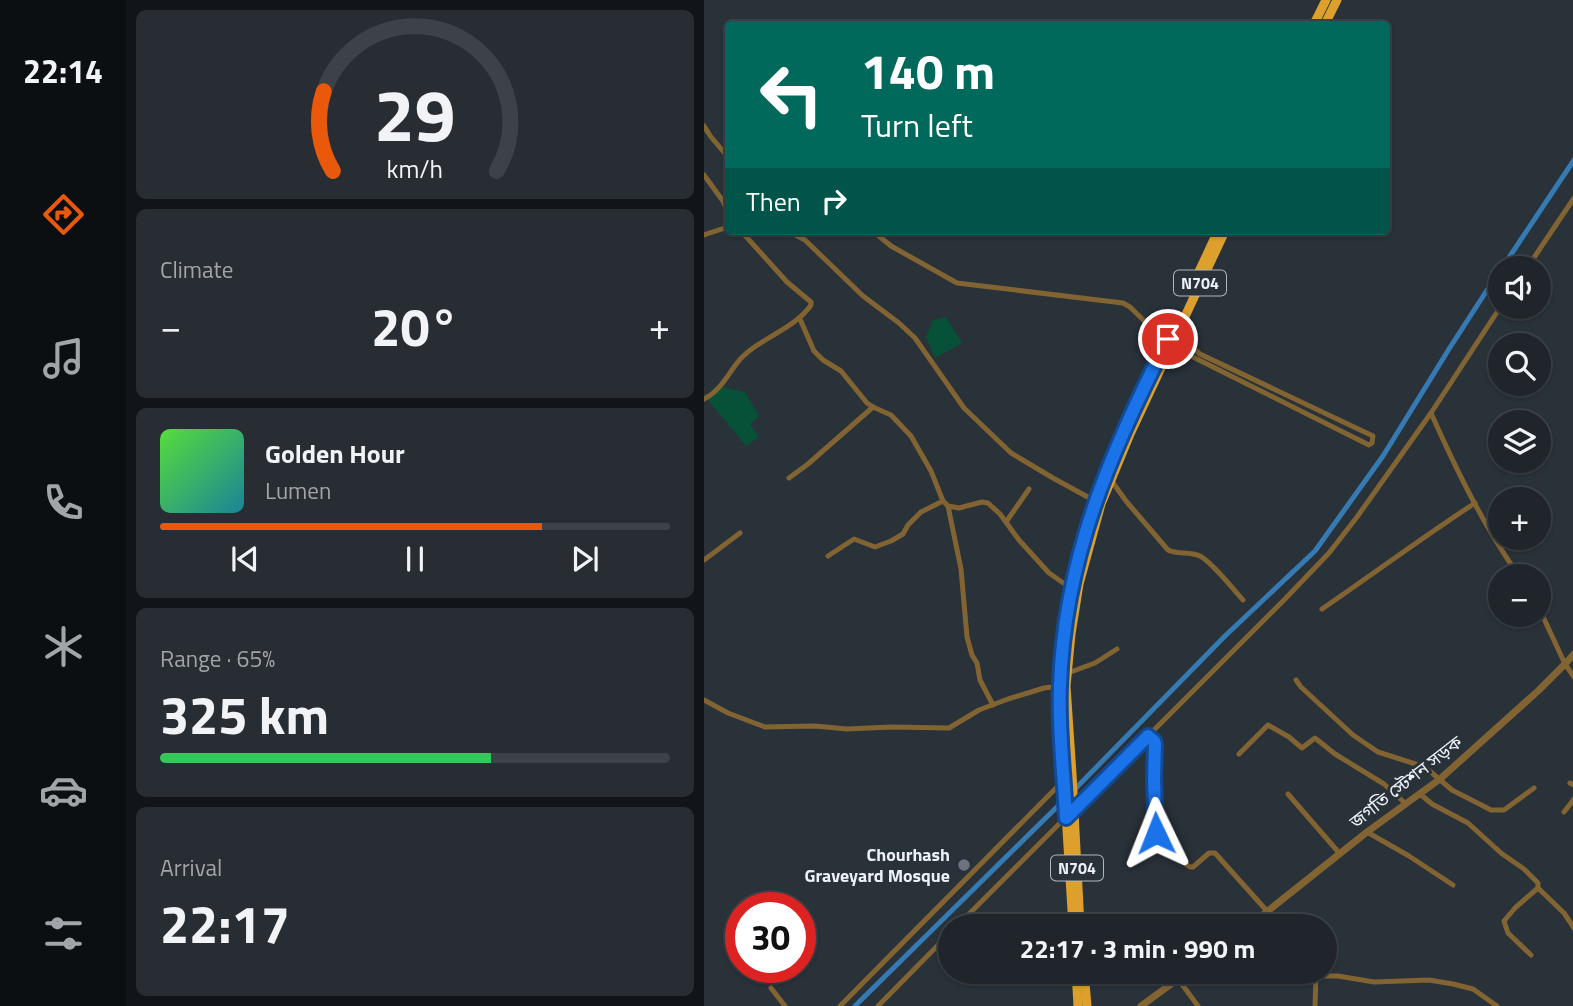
<!DOCTYPE html>
<meta charset="utf-8">
<style>
body{margin:0;font-family:"Titillium Web","Noto Sans Bengali",sans-serif;background:#272d33;color:#f1f3f6;height:100vh;display:flex;flex-direction:column;font-size:26px;white-space:nowrap}
*{box-sizing:border-box;margin:0}
p{font-size:23px;color:#a1a5a9}
.icon{flex:none;width:38px;height:38px;fill:none;stroke:currentColor;stroke-width:2;stroke-linecap:round;stroke-linejoin:round}
.map{position:relative;flex:1;overflow:hidden}
.sheet{display:flex;flex-direction:column;gap:10px;padding:10px;background:#111418;width:578px}
.sheet>*{flex:none}
.top-card{position:absolute;left:21px;top:21px;width:665px;height:214px;border-radius:7px;box-shadow:0 2px 5px #0004,0 0 0 2px #3c4247;background:#00695c;color:#fff;overflow:hidden}
.tools{position:absolute;left:784px;top:256px;display:grid;gap:14px}
.tools a{display:grid;place-items:center;width:63px;height:63px;border-radius:50%;background:#1f252b;box-shadow:0 2px 5px #0004,0 0 0 2px #3c4247;font-size:35px}
.speed{position:absolute;left:21px;top:892px;display:flex;gap:14px;font-size:35px;font-weight:700;text-align:center}
.speed>*{display:grid;place-content:center;width:91px;height:91px;border-radius:50%;background:#1f252b;box-shadow:0 2px 5px #0004,0 0 0 2px #3c4247;line-height:1}
.speed .limit{border:10px solid #d22;background:#fff;color:#111}
.pin{position:absolute;display:grid;place-items:center;width:60px;height:60px;color:#fff;margin:-30px;border:4px solid #fff;border-radius:50%;box-shadow:0 2px 7px #0007}
.me{position:absolute;width:77px;margin:-38px;rotate:358deg;stroke-linejoin:round;filter:drop-shadow(0 0 5px #0008)}
.turn{display:flex;align-items:center;gap:24px;height:147px;padding:0 21px;font-size:32px}
.turn .icon{width:91px;height:91px;stroke-width:2.5}
.turn b{display:block;font-size:49px;line-height:60px}
.then{display:flex;align-items:center;height:66px;padding:0 21px;background:#0003;gap:14px;font-size:26px}
.big{font-size:52px;font-weight:700;line-height:1.1}
.sheet .widget{flex:1;display:flex;flex-direction:column;justify-content:center;gap:10px;min-width:0;padding:0 24px;border-radius:10px;background:#272d33}
.sheet .dial{align-items:center;gap:0}
.dial svg{height:182px;overflow:visible;fill:none;stroke:#3c4247;stroke-width:7;stroke-linecap:round;text-anchor:middle}
.dial text{fill:#f1f3f6;stroke:none}
.song{display:flex;align-items:center;gap:21px}
.cover{width:84px;height:84px;border-radius:10px;background:linear-gradient(135deg,hsl(110 70% 55%),hsl(190 70% 35%))}
.played{height:7px;border-radius:4px;background:linear-gradient(90deg,#ea580c 75%,#3c4247 75%)}
.keys{display:flex;justify-content:space-around;direction:ltr}
.heat{display:flex;justify-content:space-between;align-items:center;font-size:38px;direction:ltr}
.charge{height:10px;border-radius:5px;background:linear-gradient(90deg,#34c759 65%,#3c4247 0)}
.trip{position:absolute;left:234px;top:914px;width:399px;height:70px;border-radius:35px;background:#1f252b;box-shadow:0 2px 5px #0004,0 0 0 2px #3c4247;font-weight:700;line-height:70px;text-align:center}
main{display:flex;flex:1;min-height:0}
.menu{display:flex;flex-direction:column;width:126px;justify-content:space-around;align-items:center;background:#0c0f11;color:#a1a5a9}
.menu .icon{width:49px;height:49px}
.menu .on{color:#ea580c}
.menu b{font-size:32px;color:#f1f3f6}
.map>svg:first-child{display:block}
.green{fill:#065137}
.lines{fill:none;stroke-linecap:round;stroke-linejoin:round}
.canal{stroke:#357ab2;stroke-width:5}
.minor{stroke:#826433;stroke-width:5}
.tertiary{stroke:#826433;stroke-width:7}
.trunk{stroke:#dea02c;stroke-width:9}
.route-casing{stroke:#114b97;stroke-width:18}
.route{stroke:#1a73e8;stroke-width:12}
.worship-dot{fill:#6b7280;stroke:#293139;stroke-width:2.5}
.labels{text-anchor:middle;stroke-width:6;stroke-linejoin:round;paint-order:stroke}
.shield{fill:#293139;stroke:#b2b7bd;stroke-width:2}
.shield-label{font-size:16px;font-weight:bold;fill:#ecf1f6}
.street-label{font-size:18px;fill:#ecf1f6;stroke:#293139}
.poi-label{font-size:18px;font-weight:bold;fill:#ecf1f6;stroke:#293139;text-anchor:end}
</style>
<main>
<nav class="menu">
<b>22:14</b>
<svg class="icon on" aria-label="directions" viewBox="0 0 24 24"><path d="M12 3l9 9-9 9-9-9zM9 14v-3h6M13 9l2 2-2 2"/></svg>
<svg class="icon" aria-label="music" viewBox="0 0 24 24"><path d="M9 18V5l10-2v13"/><circle cx="6" cy="18" r="3"/><circle cx="16" cy="16" r="3"/></svg>
<svg class="icon" aria-label="phone" viewBox="0 0 24 24"><path d="M5 4h4l2 5-3 2q2 4 5 5l2-3 5 2v4C11 20 4 13 5 4z"/></svg>
<svg class="icon" aria-label="climate" viewBox="0 0 24 24"><path d="M12 3v18M4 7l16 10M4 17L20 7"/></svg>
<svg class="icon" aria-label="car" viewBox="0 0 24 24"><path d="M5 17H2v-5l4-1 3-4h7l3 4 3 1v5h-3M9 17h6M6 11h13"/><circle cx="7" cy="17" r="2"/><circle cx="17" cy="17" r="2"/></svg>
<svg class="icon" aria-label="filters" viewBox="0 0 24 24"><path d="M4 7h16M4 17h16"/><circle cx="9" cy="7" r="2"/><circle cx="15" cy="17" r="2"/></svg>
</nav>
<section class="sheet">
<div class="widget dial"><svg viewBox="0 0 100 80">
<path d="M14 69A42 42 0 1 1 86 69"/>
<path d="M14 69A42 42 0 0 1 10 34" stroke="#ea580c"/>
<text x="50" y="56" font-size="32" font-weight="700">29</text>
<text x="50" y="72" font-size="11">km/h</text>
</svg></div>
<div class="widget"><p>Climate</p>
<div class="heat"><a>−</a><b class="big">20°</b><a>+</a></div>
</div>
<div class="widget">
<div class="song"><i class="cover"></i><div><b>Golden Hour</b><p>Lumen</p></div></div>
<div class="played"></div>
<div class="keys"><svg class="icon" aria-label="previous" viewBox="0 0 24 24"><path d="M18 5L8 12l10 7zM5 5v14"/></svg><svg class="icon" aria-label="pause" viewBox="0 0 24 24"><path d="M8 5v14M16 5v14"/></svg><svg class="icon" aria-label="next" viewBox="0 0 24 24"><path d="M6 5l10 7-10 7zM19 5v14"/></svg></div>
</div>
<div class="widget"><p>Range · 65%</p><b class="big">325 km</b><div class="charge"></div></div>
<div class="widget"><p>Arrival</p><b class="big">22:17</b></div>
</section>
<div class="map">
<svg width="870" height="1006" viewBox="0 0 870 1006">
<rect width="100%" height="100%" fill="#293139"/>
<g class="green">
<polygon points="242,317 258,343 231,358 222,337 229,320"/>
<polygon points="19,387 41,392 55,416 46,424 55,437 42,446 4,400"/>
</g>
<g class="lines">
<g class="canal">
<polyline points="798,268 870,160"/>
<polyline points="370,790 521,636 611,551 679,456 745,349 796,270"/>
<polyline points="151,1006 361,799"/>
</g>
<g class="minor">
<polyline points="23,109 24,110"/>
<polyline points="0,126 7,137 24,157"/>
<polyline points="0,175 19,201 24,213"/>
<polyline points="84,231 101,240 159,296 195,323 211,338 260,408 307,453 349,478 391,501"/>
<polyline points="169,231 187,246 253,283 419,303 426,307 462,342"/>
<polyline points="0,235 24,227"/>
<polyline points="823,268 870,198"/>
<polyline points="96,319 110,351 119,360 137,371 163,403 169,407 187,415 207,436 227,471 239,501 244,506 255,508 278,502 284,503 296,514 315,540 345,573 368,589"/>
<polyline points="467,346 665,445 668,443 669,436 496,354 480,341 473,332"/>
<path d="M0,399C16,391 23,376 33,363C53,338 89,331 107,305V302L83,282L37,231"/>
<path d="M727,413C752,469 779,525 815,576"/>
<polyline points="85,478 104,464 169,407"/>
<path d="M407,480L422,501L464,550C474,555 485,551 496,556C509,563 528,588 539,600"/>
<polyline points="244,506 257,569 263,637 268,655 273,663 276,680 289,705"/>
<polyline points="302,522 325,489"/>
<polyline points="124,556 150,539 171,547 187,541 199,534 204,525 217,512 239,501"/>
<polyline points="0,560 36,533"/>
<polyline points="835,608 861,664 870,677"/>
<path d="M618,609C669,574 719,537 771,503"/>
<polyline points="364,673 391,663 413,649"/>
<polyline points="592,680 597,687 649,735 674,752 721,767 748,790 787,810 800,810 830,788"/>
<polyline points="0,700 24,713 61,727 111,726 143,729 187,727 245,728 275,710 304,699 340,688 356,686"/>
<polyline points="444,736 450,741 451,744 450,780 453,843 486,867 489,867 505,853 511,853 563,911"/>
<polyline points="535,754 564,725 585,737 598,748 611,738 631,754 680,784 702,804"/>
<polyline points="866,783 870,785"/>
<polyline points="584,794 636,854"/>
<polyline points="716,794 728,804 764,823 797,853 820,869 834,883 834,888 811,908 800,921 804,933 827,955"/>
<polyline points="371,809 581,599 625,553 653,517 727,413 797,306"/>
<polyline points="860,812 870,799"/>
<polyline points="663,832 705,856 749,885"/>
<polyline points="834,888 860,913 870,928"/>
<polyline points="553,920 559,926"/>
<polyline points="253,926 361,818"/>
<polyline points="607,971 612,976 634,976 670,982 725,980 749,984 769,989 793,1006"/>
<polyline points="474,979 494,1006"/>
<polyline points="67,988 81,1006"/>
<polyline points="136,1006 360,780"/>
<polyline points="174,1006 247,932"/>
<polyline points="611,1006 612,976"/>
</g>
<g class="tertiary">
<polyline points="545,926 663,832 736,779 834,691 861,664 870,654"/>
<polyline points="437,1006 485,971"/>
</g>
<g class="trunk">
<polyline points="610,24 622,0"/>
<polyline points="621,24 633,0"/>
<polyline points="492,278 514,231"/>
<path d="M369,926C366,878 363,830 360,782C358,750 354,718 356,686C357,639 365,590 377,544C394,479 426,418 455,358"/>
<polyline points="376,926 368,774 362,686 367,634 375,584 397,504 407,480 426,434 521,231"/>
<polyline points="372,971 374,1006"/>
<polyline points="380,971 383,1006"/>
</g>
</g>
<g class="lines">
<g class="route-casing">
<path id="route" d="M452,833L450,780L451,744L450,741L444,736L362,818C360,774 354,730 356,686C360,558 407,451 464,339"/>
</g>
<use href="#route" class="route"/>
</g>
<circle class="worship-dot" cx="260" cy="865" r="7"/>
<g class="labels">
<g class="shield">
<rect x="470" y="270.5" width="52" height="25" rx="5"/>
<rect x="347" y="855.5" width="52" height="25" rx="5"/>
</g>
<g class="shield-label">
<text x="496" y="289">N704</text>
<text x="373" y="874">N704</text>
</g>
<g class="street-label">
<text transform="translate(702 782) rotate(-38)" y="6">জগতি স্টেশন সড়ক</text>
</g>
<g class="poi-label">
<text x="246" y="861">Chourhash<tspan x="246" dy="21">Graveyard Mosque</tspan></text>
</g>
</g>
</svg>
<div class="tools">
<a><svg class="icon" aria-label="sound" viewBox="0 0 24 24"><path d="M4 9h4l5-4v14l-5-4H4zM17 9q2 3 0 6"/></svg></a>
<a><svg class="icon" aria-label="search" viewBox="0 0 24 24"><circle cx="10" cy="10" r="6"/><path d="M15 15l6 6"/></svg></a>
<a><svg class="icon" aria-label="layers" viewBox="0 0 24 24"><path d="M12 4l9 5-9 5-9-5zM3 14l9 5 9-5"/></svg></a>
<a>+</a>
<a>−</a>
</div>
<div class="speed"><div class="limit">30</div></div>
<div class="pin" style="left:464px;top:339px;background:#d93025"><svg class="icon" aria-label="arrive" viewBox="0 0 24 24"><path d="M6 21V4h12l-3 4 3 4H6"/></svg></div>
<svg class="me" style="left:452px;top:833px" viewBox="-20 -20 40 40"><path d="M0-17L14 15 0 8-14 15z" fill="#1a73e8" stroke="#fff" stroke-width="4"/></svg>
<div class="trip">22:17 · 3 min · 990 m</div>
<div class="top-card">
<div class="turn"><svg class="icon" aria-label="left" viewBox="0 0 24 24"><path d="M17 20v-9H6M10 6l-5 5 5 5"/></svg><div><b>140 m</b>Turn left</div></div>
<div class="then">Then<svg class="icon" aria-label="right" viewBox="0 0 24 24"><path d="M7 20v-9h11M14 6l5 5-5 5"/></svg></div>
</div>
</div>
</main>
